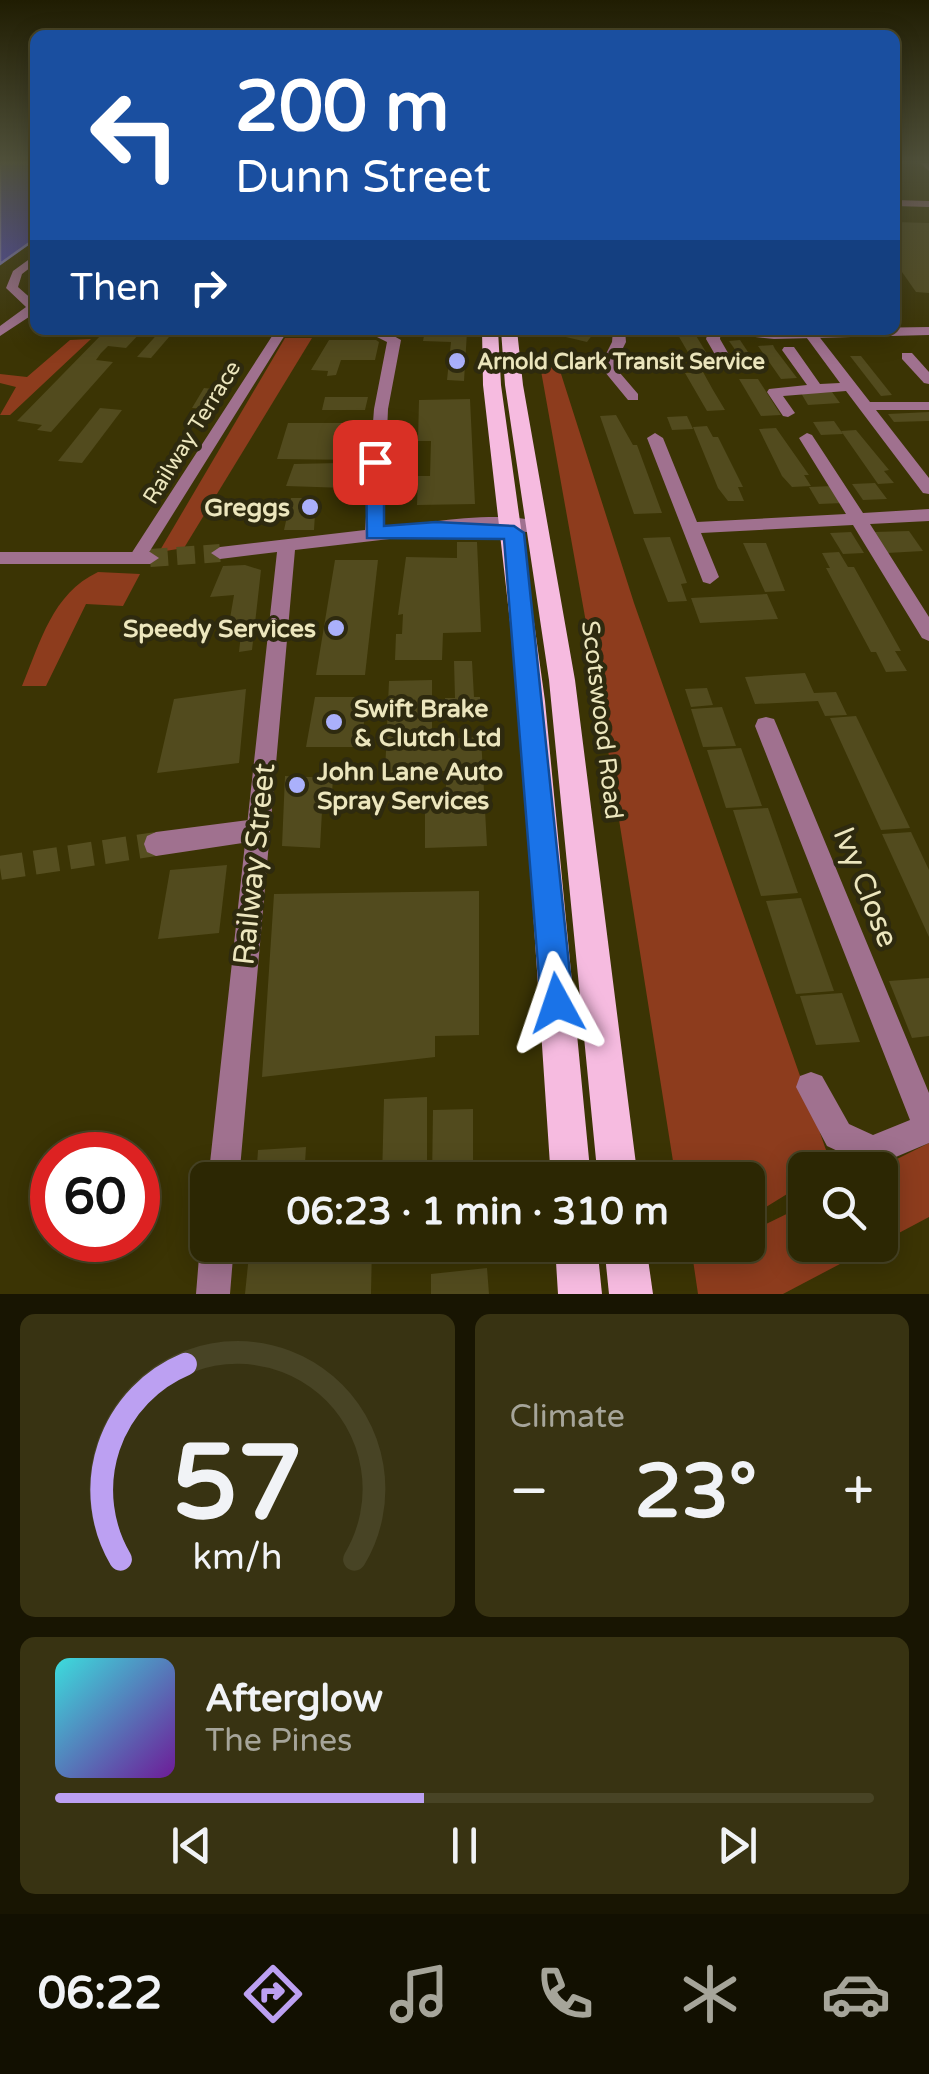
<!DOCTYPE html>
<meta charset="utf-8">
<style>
body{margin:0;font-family:"Varela Round",sans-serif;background:#383312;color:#f1f3f6;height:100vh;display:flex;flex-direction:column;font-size:38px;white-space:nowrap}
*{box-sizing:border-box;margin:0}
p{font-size:32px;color:#a6a59a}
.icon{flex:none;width:55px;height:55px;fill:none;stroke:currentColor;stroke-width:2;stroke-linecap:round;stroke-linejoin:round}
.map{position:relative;height:1294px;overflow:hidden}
.panel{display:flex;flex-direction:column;gap:20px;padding:20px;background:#181502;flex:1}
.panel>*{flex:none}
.top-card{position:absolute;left:30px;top:30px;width:870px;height:305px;border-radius:15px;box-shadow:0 5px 25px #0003,0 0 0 2px #484425;background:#1a4fa0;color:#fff;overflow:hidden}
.controls{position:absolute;left:788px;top:1152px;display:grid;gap:20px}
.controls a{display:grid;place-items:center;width:110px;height:110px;border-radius:15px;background:#2c2703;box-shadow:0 5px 25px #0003,0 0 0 2px #484425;font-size:50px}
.speed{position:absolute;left:30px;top:1132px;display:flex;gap:20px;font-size:50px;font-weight:700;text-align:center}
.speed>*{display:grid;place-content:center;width:130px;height:130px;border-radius:50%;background:#2c2703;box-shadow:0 5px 25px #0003,0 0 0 2px #484425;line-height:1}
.speed .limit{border:15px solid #d22;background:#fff;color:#111}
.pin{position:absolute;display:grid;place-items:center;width:85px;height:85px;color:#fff;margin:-42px;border-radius:20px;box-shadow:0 5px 15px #0006}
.me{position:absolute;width:110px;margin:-55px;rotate:355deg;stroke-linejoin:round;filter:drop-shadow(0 0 8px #0008)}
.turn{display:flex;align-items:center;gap:35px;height:210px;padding:0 40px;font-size:45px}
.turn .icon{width:130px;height:130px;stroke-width:2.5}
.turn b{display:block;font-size:70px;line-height:85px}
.then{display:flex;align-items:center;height:95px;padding:0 40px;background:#0003;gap:20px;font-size:38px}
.big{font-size:75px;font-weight:800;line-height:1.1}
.panel .card{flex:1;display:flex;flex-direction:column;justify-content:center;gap:15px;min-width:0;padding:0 35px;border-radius:15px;background:#383312}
.panel .dial{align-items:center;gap:0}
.dial svg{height:260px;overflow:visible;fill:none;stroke:#484425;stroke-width:7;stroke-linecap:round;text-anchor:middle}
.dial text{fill:#f1f3f6;stroke:none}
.song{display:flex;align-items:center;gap:30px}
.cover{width:120px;height:120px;border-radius:15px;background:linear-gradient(135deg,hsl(180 70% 55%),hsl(280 70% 35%))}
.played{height:10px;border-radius:5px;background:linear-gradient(90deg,#bca0f2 45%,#484425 45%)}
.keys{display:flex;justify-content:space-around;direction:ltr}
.heat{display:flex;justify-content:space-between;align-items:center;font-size:55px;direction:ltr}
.panel .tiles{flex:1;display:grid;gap:20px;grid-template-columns:1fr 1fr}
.card:last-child{grid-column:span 2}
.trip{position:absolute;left:190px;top:1162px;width:575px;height:100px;border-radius:15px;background:#2c2703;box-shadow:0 5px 25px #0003,0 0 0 2px #484425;font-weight:800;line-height:100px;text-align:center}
.menu{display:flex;height:160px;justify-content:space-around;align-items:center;background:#121001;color:#a6a59a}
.menu .icon{width:70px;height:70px}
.menu .selected{color:#bca0f2}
.menu b{font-size:45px;color:#f1f3f6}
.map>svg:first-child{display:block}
.green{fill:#8d3c1d}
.water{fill:#4e48b1;stroke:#7d77b5;stroke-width:2.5}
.building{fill:#524b1e}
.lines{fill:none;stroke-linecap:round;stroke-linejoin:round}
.minor-tunnel{stroke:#564f20;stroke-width:24;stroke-dasharray:24 11;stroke-linecap:butt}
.tertiary-tunnel{stroke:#564f20;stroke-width:18;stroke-dasharray:18 9;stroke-linecap:butt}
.minor{fill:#a0718f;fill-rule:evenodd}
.tertiary{fill:#a0718f;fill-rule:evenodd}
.primary{fill:#f6bbe0;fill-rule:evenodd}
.route{fill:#1a73e8;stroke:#114b97;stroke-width:2.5}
.poi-dot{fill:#aab0fb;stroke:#2e2a0f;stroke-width:4}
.labels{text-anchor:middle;stroke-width:9;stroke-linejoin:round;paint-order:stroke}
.far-poi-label{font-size:22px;font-weight:bold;fill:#ece6bd;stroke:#2e2a0f;text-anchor:start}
.far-street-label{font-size:22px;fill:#ece6bd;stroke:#2e2a0f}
.poi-label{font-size:25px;font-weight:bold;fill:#ece6bd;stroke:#2e2a0f;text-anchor:end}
.street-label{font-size:25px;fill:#ece6bd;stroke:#2e2a0f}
.near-street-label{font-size:30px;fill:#ece6bd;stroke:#2e2a0f}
</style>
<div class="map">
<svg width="929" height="1294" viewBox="0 0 929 1294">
<rect width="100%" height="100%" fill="#3b3404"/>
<g class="green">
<polygon points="285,338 312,338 184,548 159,552"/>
<polygon points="91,339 10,415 0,415 16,387 0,383 0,374 27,377 70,340"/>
<polygon points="538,354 555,355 634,603 832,1167 805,1170 805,1183 748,1218 748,1180 676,1180 602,712"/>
<path d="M98,572L140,574L123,606L86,604L46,686H22C41,641 52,594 98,572Z"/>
<polygon points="929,1143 929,1217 880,1243 880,1170 875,1170"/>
<polygon points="805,1205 805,1245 876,1245 783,1294 698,1294 693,1260 723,1245 748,1245 748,1233"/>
</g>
<polygon class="water" points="0,163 35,163 35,239 0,264"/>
<g class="building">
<polygon points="895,222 929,223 929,293 916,292 895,262"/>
<polygon points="106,330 141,332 126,348 108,346 101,353 96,360 113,362 51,432 37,430 42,425 17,421"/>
<polygon points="161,330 175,330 151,358 137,357"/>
<polygon points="555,330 596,330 587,342 553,334"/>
<polygon points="425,331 467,332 464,381 447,380 451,342 423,341"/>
<polygon points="695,334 715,367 697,368 678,335"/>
<polygon points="329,340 376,340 379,342 375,360 341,360 336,375 327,376 328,371 311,370"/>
<polygon points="740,340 756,364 745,364 729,341"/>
<polygon points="773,345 775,349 797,378 781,379 758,346"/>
<polygon points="850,356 861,356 892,395 881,396"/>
<polygon points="703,372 713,390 725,410 707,411 685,373"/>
<polygon points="739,379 758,379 781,415 761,416"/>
<polygon points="204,388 222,390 210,409 192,408"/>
<polygon points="832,392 840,403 808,405 801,393"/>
<polygon points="325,397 368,397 365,410 322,410"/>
<polygon points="470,399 475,504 417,505 418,476 430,476 431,441 418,441 419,400"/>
<polygon points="100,408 122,410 82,463 58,461"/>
<polygon points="929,412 929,421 894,422 888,414"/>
<polygon points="616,415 633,445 637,445 662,513 634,514 600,416"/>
<polygon points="687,416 693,429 672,430 667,417"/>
<polygon points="834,421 843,434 821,435 813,422"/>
<polygon points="288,423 344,423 339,449 364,450 362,460 277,459"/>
<polygon points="707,426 713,437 718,437 743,487 738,487 744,501 728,501 718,488 693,427"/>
<polygon points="776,428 809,475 804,475 811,486 792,487 782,476 759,429"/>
<polygon points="856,430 889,470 884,471 894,483 878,484 841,431"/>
<polygon points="340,463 353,463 346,488 286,486 294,464"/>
<polygon points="875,483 887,499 863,500 852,484"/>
<polygon points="833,486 843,503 819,504 809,487"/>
<polygon points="291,498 316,498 314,530 284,530"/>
<polygon points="909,531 923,551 887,553 874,532"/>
<polygon points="851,532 864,553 843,554 830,533"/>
<polygon points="670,537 687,583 681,584 687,601 668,602 643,538"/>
<polygon points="457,542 477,542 481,632 443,633 442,660 395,660 396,634 402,634 403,614 398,615 406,557 457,558"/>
<polygon points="743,543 766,543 785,591 765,592"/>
<polygon points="839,552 848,567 854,567 901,651 895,651 907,671 886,672 876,652 871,652 826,568 830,568 822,553"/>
<polygon points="335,560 378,560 365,675 316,675"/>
<polygon points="245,565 261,570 252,650 239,652 241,634 227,636 234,595 210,597 223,566"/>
<polygon points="767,594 778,619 700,623 691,598"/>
<polygon points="454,661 472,661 474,697 480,697 481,717 446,718 445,698 455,698"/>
<polygon points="805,673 814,693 836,692 847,715 825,716 818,701 755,704 745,677"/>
<polygon points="432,680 432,739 481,737 487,846 425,848 425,796 446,796 446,771 385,773 389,681"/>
<polygon points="707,688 713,705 691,707 685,689"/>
<polygon points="246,689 239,763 157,773 174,699"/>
<polygon points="315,697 367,697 361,747 306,747"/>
<polygon points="722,707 736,746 703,747 691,709"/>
<polygon points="856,716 910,828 881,830 830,718"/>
<polygon points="741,748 762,806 726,808 707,750"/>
<polygon points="285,776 333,778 332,793 323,793 320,848 282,846"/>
<polygon points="768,808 798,893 761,896 733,810"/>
<polygon points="911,832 929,870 929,937 882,834"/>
<polygon points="227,865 219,933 158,939 170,870"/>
<polygon points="479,891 479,1035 435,1036 435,1057 262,1077 274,894"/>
<polygon points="801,898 834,991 796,994 766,901"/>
<polygon points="929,978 929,1036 912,1038 889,981"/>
<polygon points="842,993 860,1042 816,1045 800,996"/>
<polygon points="427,1097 427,1180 382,1180 384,1099"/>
<polygon points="473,1109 473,1180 432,1180 433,1110"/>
<polygon points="306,1147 304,1180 256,1180 258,1150"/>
<polygon points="250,1245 372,1245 371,1294 245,1294"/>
<polygon points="487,1268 489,1294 431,1294 431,1274"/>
</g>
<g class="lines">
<polyline class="minor-tunnel" points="0,868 156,844"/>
<polyline class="tertiary-tunnel" points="150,558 220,553"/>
<g class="minor">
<polygon points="895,200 929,201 929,207 895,206"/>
<polygon points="276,330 288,330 143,562 131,562 128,558 131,554"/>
<polygon points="613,330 625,330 626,342 614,366 638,394 638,400 628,400 600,366 612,342"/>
<polygon points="709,330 721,330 720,339 735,365 733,368 721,365 706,339"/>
<polygon points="801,330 814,330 870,402 929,402 929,410 876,410 929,478 929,494 923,493 846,391 783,396 795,413 788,417 783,416 767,392 769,389 807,385 782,350 784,347 794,347 820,384 840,383"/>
<polygon points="902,353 912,353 929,372 929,384 924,383 902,359"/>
<polygon points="655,433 663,438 697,522 846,514 799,438 807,433 812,435 863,513 929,509 929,521 870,524 929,617 929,641 922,638 853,525 701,533 719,577 710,584 703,582 647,438"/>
<polygon points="766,717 774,719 777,726 929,1093 929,1143 872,1167 827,1146 796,1087 800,1076 811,1072 822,1076 849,1124 873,1135 910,1120 755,726 758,719"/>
<polygon points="256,819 265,822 268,830 265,838 256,841 156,856 147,852 144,844 147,836 156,832"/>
</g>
<g class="tertiary">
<polygon points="920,163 929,163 929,171"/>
<polygon points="35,255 35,264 22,274 18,287 35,302 35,313 0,336 0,326 26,307 6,288 13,271"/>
<polygon points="929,327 929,335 774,339 729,334 723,330"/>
<path d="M273,330H383L401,340L388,409L383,528C416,524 522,506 546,527L537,533L484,528L295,550L239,1180L208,1181L277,552L220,559L211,553L220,547L365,530L374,409L387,342L375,336L279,334Z"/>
<polygon points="0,552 150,552 159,558 150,564 0,564"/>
<polygon points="208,1232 208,1245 234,1245 230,1294 196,1294 200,1245"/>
</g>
<g class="primary">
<polygon points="482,330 498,330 501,385 545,701 591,1180 551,1180 519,701 483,385"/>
<polygon points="501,330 517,330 523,385 575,680 638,1180 598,1180 549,680 505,385"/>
<polygon points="555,1245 597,1245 602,1294 558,1294"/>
<polygon points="604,1245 646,1245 653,1294 609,1294"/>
</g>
</g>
<linearGradient id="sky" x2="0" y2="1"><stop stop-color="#201d02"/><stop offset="0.47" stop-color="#4f503a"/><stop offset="1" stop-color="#4f503a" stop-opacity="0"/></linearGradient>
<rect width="929" height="344" fill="url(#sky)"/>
<polygon class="route" points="375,456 384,462 384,526 436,522 514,526 524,533 573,1003 569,1014 557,1019 546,1014 541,1003 504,539 367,538 366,462"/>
<g class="poi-dot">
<circle cx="457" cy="361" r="10"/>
<circle cx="310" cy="507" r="10"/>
<circle cx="336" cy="628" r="10"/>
<circle cx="334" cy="722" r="10"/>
<circle cx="297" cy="785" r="10"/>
</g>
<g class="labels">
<g class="far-poi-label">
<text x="477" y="369">Arnold Clark Transit Service</text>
</g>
<g class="far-street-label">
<text transform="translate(191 432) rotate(-58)" y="8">Railway Terrace</text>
</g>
<g class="poi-label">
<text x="290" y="516">Greggs</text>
<text x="316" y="637">Speedy Services</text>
<text x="354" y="717" text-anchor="start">Swift Brake<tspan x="354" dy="29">&amp; Clutch Ltd</tspan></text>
<text x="317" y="780" text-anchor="start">John Lane Auto<tspan x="317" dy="29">Spray Services</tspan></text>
</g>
<g class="street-label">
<text transform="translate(603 720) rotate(83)" y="9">Scotswood Road</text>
</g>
<g class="near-street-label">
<text transform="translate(254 864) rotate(-84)" y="10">Railway Street</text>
<text transform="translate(866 887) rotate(68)" y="10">Ivy Close</text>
</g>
</g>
</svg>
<div class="controls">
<a><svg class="icon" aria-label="search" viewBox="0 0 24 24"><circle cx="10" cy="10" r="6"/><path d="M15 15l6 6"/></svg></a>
</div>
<div class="speed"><div class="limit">60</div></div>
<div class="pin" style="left:375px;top:462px;background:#d93025"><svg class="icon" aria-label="arrive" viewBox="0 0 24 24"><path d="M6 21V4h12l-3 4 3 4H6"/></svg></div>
<svg class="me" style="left:557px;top:1003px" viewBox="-20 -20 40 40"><path d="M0-17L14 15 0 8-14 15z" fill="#1a73e8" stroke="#fff" stroke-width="4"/></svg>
<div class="trip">06:23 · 1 min · 310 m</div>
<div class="top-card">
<div class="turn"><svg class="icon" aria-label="left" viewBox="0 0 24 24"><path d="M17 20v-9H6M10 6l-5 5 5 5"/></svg><div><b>200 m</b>Dunn Street</div></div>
<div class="then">Then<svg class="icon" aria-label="right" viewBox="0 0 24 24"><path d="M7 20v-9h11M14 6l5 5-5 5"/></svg></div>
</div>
</div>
<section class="panel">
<div class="tiles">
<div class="card dial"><svg viewBox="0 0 100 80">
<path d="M14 69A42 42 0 1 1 86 69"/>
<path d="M14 69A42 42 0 0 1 34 9" stroke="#bca0f2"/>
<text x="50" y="56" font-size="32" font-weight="700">57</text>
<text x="50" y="72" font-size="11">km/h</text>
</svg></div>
<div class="card"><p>Climate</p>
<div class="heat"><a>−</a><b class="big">23°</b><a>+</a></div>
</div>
<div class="card">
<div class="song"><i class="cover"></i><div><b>Afterglow</b><p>The Pines</p></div></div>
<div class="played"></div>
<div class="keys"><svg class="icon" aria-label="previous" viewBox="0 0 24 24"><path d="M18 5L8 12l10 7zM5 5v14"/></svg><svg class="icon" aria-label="pause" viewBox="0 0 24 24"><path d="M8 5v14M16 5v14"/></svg><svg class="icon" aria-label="next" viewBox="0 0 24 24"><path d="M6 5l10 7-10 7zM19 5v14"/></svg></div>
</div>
</div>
</section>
<nav class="menu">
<b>06:22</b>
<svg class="icon selected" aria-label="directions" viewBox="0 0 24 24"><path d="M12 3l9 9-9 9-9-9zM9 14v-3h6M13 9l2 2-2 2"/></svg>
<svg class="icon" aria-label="music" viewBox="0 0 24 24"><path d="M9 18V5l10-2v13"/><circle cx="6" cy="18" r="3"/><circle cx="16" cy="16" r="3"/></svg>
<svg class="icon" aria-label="phone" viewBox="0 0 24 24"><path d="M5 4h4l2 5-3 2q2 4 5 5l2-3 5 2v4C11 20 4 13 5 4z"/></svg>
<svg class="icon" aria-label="climate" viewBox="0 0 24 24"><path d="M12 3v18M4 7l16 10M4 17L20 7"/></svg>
<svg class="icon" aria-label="car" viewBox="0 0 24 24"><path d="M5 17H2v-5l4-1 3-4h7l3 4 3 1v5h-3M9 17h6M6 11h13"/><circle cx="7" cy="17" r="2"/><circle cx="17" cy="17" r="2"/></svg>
</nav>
